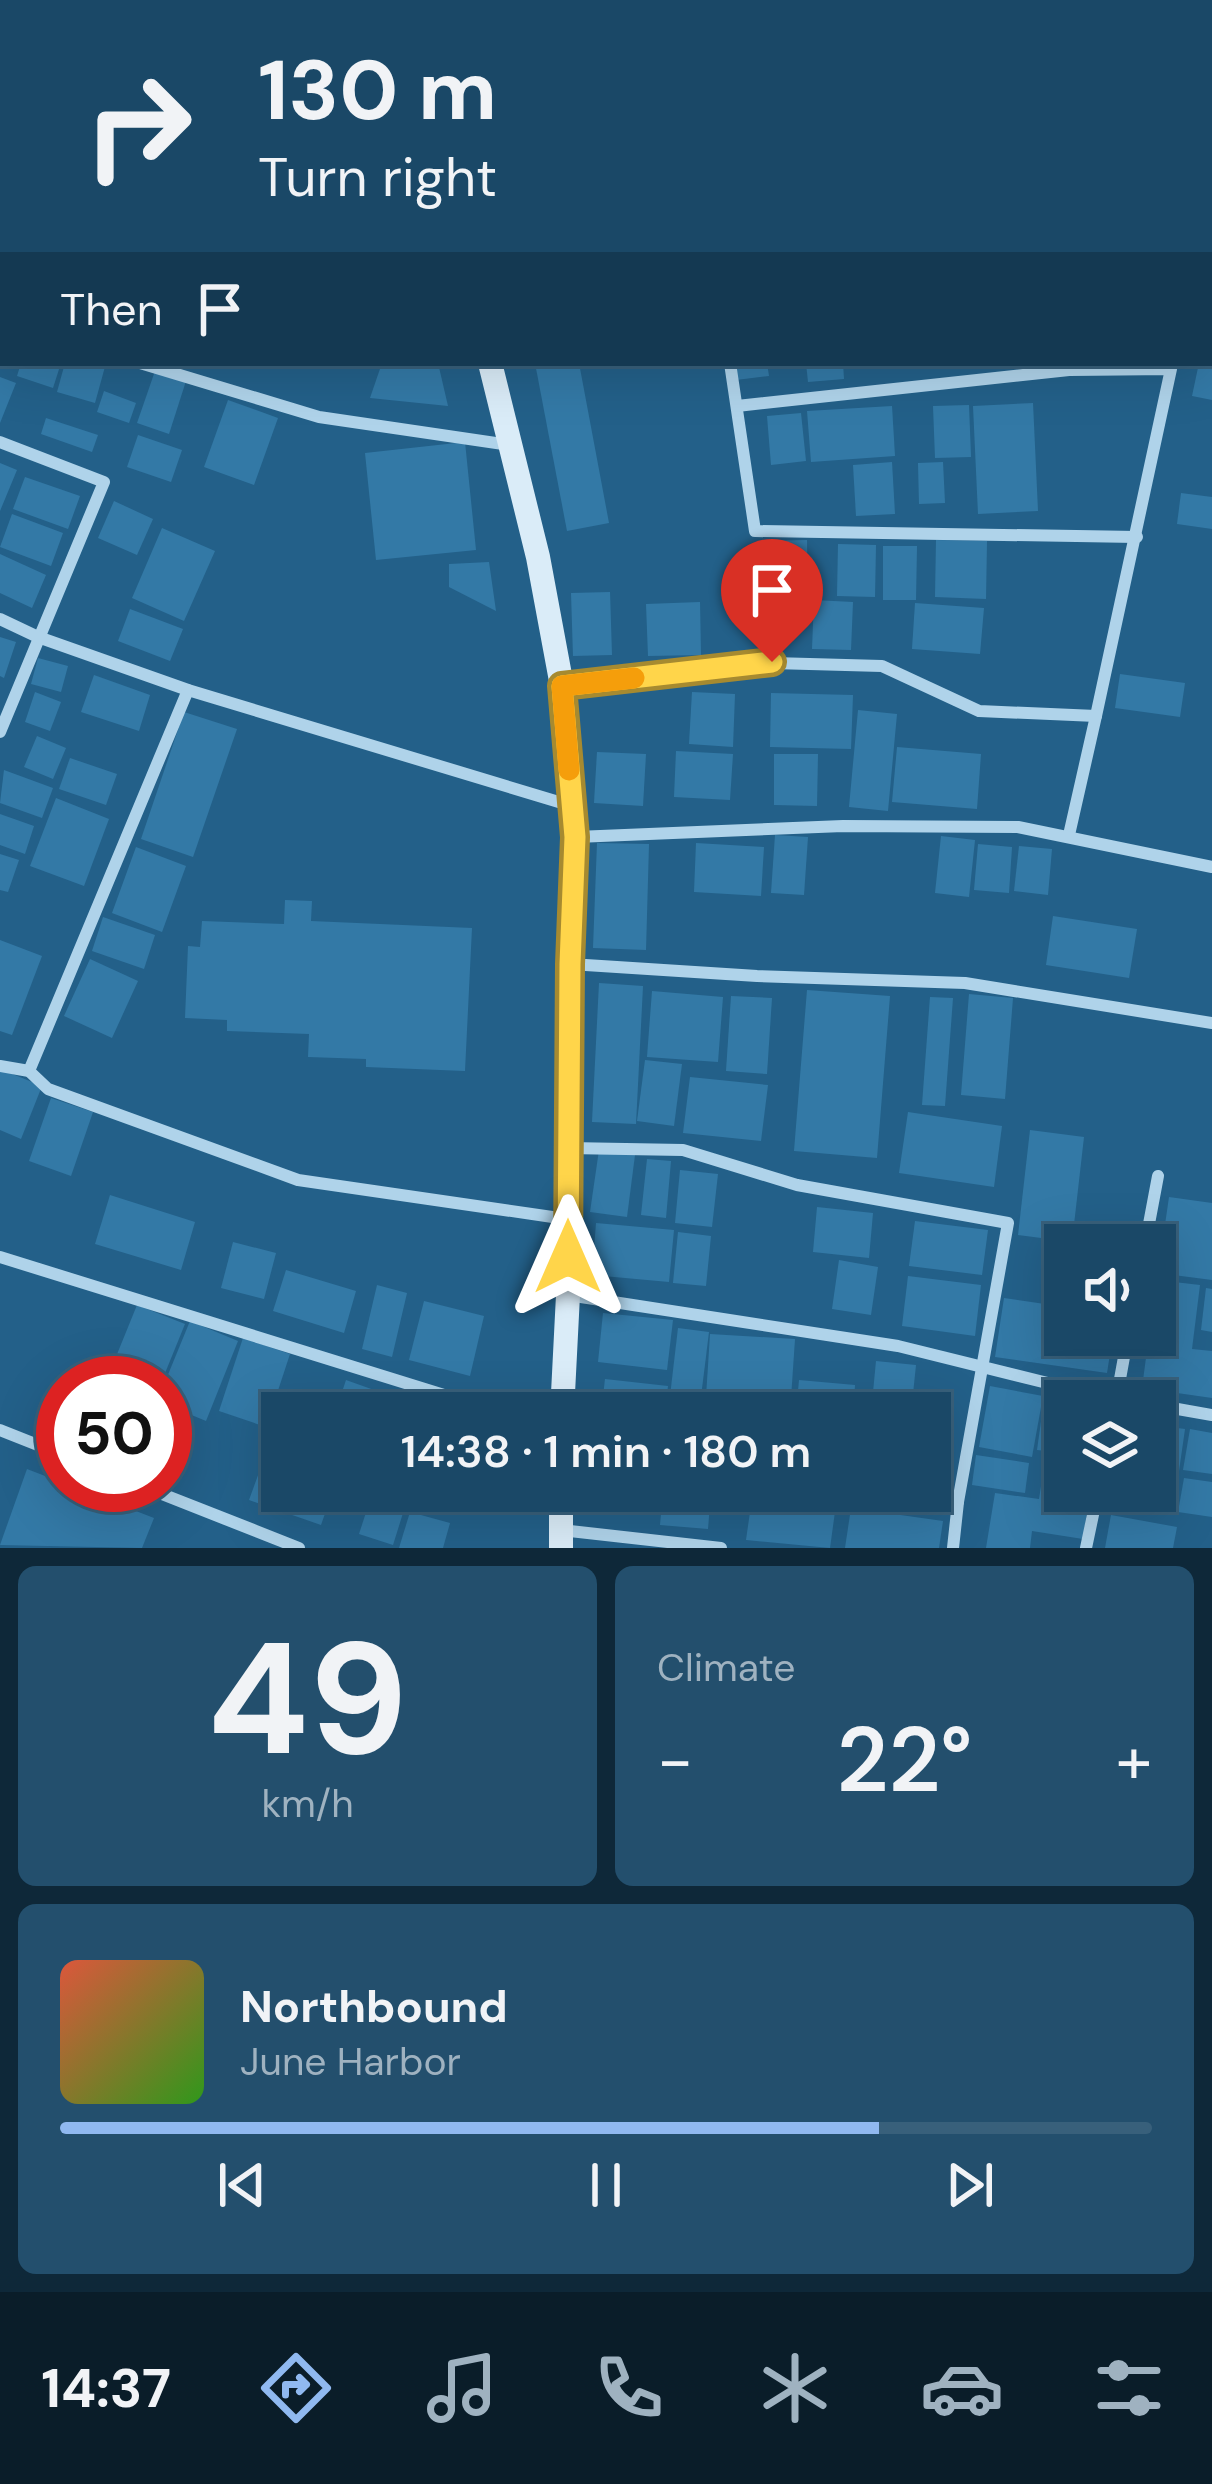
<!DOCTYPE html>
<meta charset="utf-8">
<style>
body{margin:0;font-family:"DM Sans",sans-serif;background:#234f6d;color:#f1f3f6;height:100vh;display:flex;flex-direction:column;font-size:45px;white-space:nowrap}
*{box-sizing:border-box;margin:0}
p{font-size:39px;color:#9fb2c0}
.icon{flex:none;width:66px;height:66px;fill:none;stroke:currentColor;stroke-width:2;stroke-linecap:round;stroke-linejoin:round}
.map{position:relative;height:1548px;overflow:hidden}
.side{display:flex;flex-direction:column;gap:18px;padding:18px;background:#0e2839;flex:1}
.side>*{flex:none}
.top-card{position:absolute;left:0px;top:0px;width:1212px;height:366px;box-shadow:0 12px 48px #0002,0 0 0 3px #38607b;background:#1a4867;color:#f1f3f6;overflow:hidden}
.fabs{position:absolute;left:1044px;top:1224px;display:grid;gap:24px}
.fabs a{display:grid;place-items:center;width:132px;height:132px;border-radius:0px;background:#1a4867;box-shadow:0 12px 48px #0002,0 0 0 3px #38607b;font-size:60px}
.speed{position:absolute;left:36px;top:1356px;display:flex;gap:24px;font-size:60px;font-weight:700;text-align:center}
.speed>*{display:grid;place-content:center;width:156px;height:156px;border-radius:50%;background:#1a4867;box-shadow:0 12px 48px #0002,0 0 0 3px #38607b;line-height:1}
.speed .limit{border:18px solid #d22;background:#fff;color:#111}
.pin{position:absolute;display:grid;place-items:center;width:102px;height:102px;color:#fff;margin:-123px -51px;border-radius:50% 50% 50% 0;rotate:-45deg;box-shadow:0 0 12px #0007}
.pin .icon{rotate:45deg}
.me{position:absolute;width:132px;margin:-66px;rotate:0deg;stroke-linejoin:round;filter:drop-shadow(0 0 9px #0008)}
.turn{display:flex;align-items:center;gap:42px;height:252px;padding:0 60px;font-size:54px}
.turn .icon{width:156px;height:156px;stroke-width:2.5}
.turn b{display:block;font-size:84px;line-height:102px}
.then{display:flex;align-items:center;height:114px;padding:0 60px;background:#0003;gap:24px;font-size:45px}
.big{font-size:90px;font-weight:600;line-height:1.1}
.side .card{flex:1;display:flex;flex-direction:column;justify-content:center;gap:18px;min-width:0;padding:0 42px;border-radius:18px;background:#234f6d}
.side .dial{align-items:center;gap:0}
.dial b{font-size:156px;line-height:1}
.song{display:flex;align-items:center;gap:36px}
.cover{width:144px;height:144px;border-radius:18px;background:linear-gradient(135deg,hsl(10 70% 55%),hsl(110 70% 35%))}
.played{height:12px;border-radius:6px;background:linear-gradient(90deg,#90b9f0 75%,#38607b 75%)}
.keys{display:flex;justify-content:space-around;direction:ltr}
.heat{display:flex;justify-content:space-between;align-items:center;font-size:66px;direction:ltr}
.side .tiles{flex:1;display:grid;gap:18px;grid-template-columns:1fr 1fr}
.card:last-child{grid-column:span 2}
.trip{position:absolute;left:261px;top:1392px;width:690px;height:120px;border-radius:0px;background:#1a4867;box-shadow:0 12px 48px #0002,0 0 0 3px #38607b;font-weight:600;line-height:120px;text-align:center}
.menu{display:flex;height:192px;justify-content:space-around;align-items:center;background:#0a1d29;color:#9fb2c0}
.menu .icon{width:84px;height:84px}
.menu .selected{color:#90b9f0}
.menu b{font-size:54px;color:#f1f3f6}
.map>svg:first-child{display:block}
.building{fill:#3379a6}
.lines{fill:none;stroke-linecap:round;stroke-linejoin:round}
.service{stroke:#afd3ea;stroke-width:9}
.minor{stroke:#afd3ea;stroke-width:12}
.secondary{stroke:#daecf8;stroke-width:24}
.route-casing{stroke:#a68a30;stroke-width:30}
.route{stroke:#ffd54a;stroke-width:21}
.slow{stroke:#f59e0b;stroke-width:21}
</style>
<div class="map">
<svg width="1212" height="1548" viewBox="0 0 1212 1548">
<rect width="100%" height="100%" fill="#236089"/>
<g class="building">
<polygon points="21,363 61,363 53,388 17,376"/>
<polygon points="65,363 106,363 95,403 57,392"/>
<polygon points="382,363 438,363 448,406 370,398"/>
<polygon points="535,363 579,363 609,523 567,531"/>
<polygon points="734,363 767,363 769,376 736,380"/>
<polygon points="806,363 843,363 844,379 808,382"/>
<polygon points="1199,363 1212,363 1212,400 1192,396"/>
<polygon points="155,371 186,381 169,434 137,423"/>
<polygon points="0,377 16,383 0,423"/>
<polygon points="104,391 136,403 129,423 97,412"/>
<polygon points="228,400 278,418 254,485 204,467"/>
<polygon points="1033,403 1038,511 978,514 973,406"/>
<polygon points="969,405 971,457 935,458 933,406"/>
<polygon points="892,406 895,456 811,462 807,411"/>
<polygon points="801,413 806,461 771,465 767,416"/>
<polygon points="46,418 98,435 92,452 41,434"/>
<polygon points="138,435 182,450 171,482 127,467"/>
<polygon points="465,442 476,550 376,560 365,453"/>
<polygon points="892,462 895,514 856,516 853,465"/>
<polygon points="943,462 945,503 919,504 918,463"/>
<polygon points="0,463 17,470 0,511"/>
<polygon points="25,477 80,496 68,529 13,509"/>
<polygon points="1181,493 1212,497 1212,529 1177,524"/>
<polygon points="114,501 153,519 137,555 98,538"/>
<polygon points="12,514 63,533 51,566 0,547"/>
<polygon points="162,528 215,551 184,621 132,598"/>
<polygon points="807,540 808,602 759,603 758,541"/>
<polygon points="936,540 987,541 986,599 935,597"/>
<polygon points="838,544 876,545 875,597 837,596"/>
<polygon points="883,546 917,546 916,600 883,600"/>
<polygon points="0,554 46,575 32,608 0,593"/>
<polygon points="489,562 496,611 449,587 449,564"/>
<polygon points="610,592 612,655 573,656 571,593"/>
<polygon points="814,600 853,602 851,650 812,649"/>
<polygon points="700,602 701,655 648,656 646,604"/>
<polygon points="915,603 984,608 980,654 912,649"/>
<polygon points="130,609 183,629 170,661 118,641"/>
<polygon points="0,637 16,642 4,678 0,676"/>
<polygon points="38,658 68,666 61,692 31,684"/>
<polygon points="1120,674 1185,683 1180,717 1115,708"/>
<polygon points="94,675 150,695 139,731 81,712"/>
<polygon points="35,692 61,702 50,731 25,722"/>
<polygon points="692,692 735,694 733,747 689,744"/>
<polygon points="771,693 853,695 851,749 770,747"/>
<polygon points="858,710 897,714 888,811 849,807"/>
<polygon points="184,712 237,729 193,857 141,839"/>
<polygon points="37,736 66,748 53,779 24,767"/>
<polygon points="897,747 981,754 977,809 892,802"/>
<polygon points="676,751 733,754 730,800 674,797"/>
<polygon points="597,752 646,754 643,806 594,803"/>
<polygon points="774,754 818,754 817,806 774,805"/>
<polygon points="70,758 117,774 106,805 59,789"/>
<polygon points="4,770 53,788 42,818 0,803"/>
<polygon points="56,798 109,819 84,886 30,866"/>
<polygon points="0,814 34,826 25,854 0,845"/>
<polygon points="775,835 808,837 804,895 771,893"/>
<polygon points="941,836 975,840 969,897 935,893"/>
<polygon points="597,843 649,844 646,950 593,948"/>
<polygon points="696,843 764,847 761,896 694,892"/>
<polygon points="978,844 1012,847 1009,893 974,890"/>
<polygon points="1019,846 1052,849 1048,895 1014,891"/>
<polygon points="136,847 186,866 162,932 112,913"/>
<polygon points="0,854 19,860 8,892 0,890"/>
<polygon points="285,900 312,901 311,921 472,928 465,1071 366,1067 366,1059 308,1057 309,1034 227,1031 227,1020 185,1018 188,946 200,947 202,921 284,924"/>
<polygon points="1053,916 1137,929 1129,978 1046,965"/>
<polygon points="103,917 155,935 144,969 92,951"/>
<polygon points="0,940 42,956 12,1035 0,1031"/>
<polygon points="90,959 138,981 112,1038 64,1016"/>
<polygon points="599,983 643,986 636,1124 592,1122"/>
<polygon points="807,990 890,996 877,1158 794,1151"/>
<polygon points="652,991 723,997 718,1062 647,1057"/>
<polygon points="969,994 1013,998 1005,1099 961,1095"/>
<polygon points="731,996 772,998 767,1074 726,1071"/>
<polygon points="930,997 953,998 945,1106 922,1105"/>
<polygon points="645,1060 682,1064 674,1126 637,1121"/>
<polygon points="0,1069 42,1086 21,1139 0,1130"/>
<polygon points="690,1077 768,1085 761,1141 683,1133"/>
<polygon points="51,1098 93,1112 71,1176 29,1161"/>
<polygon points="908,1112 1002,1126 994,1187 899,1173"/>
<polygon points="1030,1130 1084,1137 1072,1242 1018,1235"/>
<polygon points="599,1150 635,1155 627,1217 590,1212"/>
<polygon points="647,1159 671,1161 666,1218 641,1215"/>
<polygon points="680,1170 718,1174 712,1227 675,1223"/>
<polygon points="110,1195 195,1222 181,1270 95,1244"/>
<polygon points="1169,1197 1212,1203 1212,1280 1158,1273"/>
<polygon points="817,1207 873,1213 869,1258 813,1252"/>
<polygon points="915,1221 988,1230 982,1275 909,1266"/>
<polygon points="596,1223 674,1230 669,1282 592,1275"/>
<polygon points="1077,1225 1133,1232 1132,1245 1075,1245"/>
<polygon points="678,1232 711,1236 706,1286 673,1283"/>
<polygon points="233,1242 276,1253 264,1299 221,1288"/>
<polygon points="839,1260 878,1267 871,1315 832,1309"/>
<polygon points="286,1270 356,1291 344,1333 273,1311"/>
<polygon points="908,1276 981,1285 975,1336 902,1326"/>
<polygon points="1157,1280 1200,1285 1192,1349 1212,1351 1212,1398 1142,1388 1149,1335 1155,1335"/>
<polygon points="377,1285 407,1293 392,1357 362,1349"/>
<polygon points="1206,1288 1212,1289 1212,1332 1201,1330"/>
<polygon points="1004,1298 1065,1307 1065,1335 1113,1335 1107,1373 995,1357"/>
<polygon points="424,1301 484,1316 470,1376 409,1360"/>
<polygon points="137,1305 185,1324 161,1383 144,1383 111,1369"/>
<polygon points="603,1313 673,1320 667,1370 598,1362"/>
<polygon points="190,1321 238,1341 206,1421 165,1404 165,1382"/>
<polygon points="678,1328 709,1332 699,1413 668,1413"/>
<polygon points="710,1334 795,1339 790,1413 705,1413"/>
<polygon points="243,1338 290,1354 266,1427 219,1411"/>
<polygon points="876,1361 916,1365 911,1413 871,1413"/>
<polygon points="605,1379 668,1386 665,1413 601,1413"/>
<polygon points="346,1380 391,1396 385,1413 335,1413"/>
<polygon points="799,1380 855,1385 853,1413 796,1413"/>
<polygon points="990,1386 1043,1396 1032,1457 979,1447"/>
<polygon points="1044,1400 1065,1403 1065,1453 1037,1450"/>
<polygon points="1155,1425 1185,1429 1178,1478 1155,1474"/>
<polygon points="1190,1429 1212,1433 1212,1474 1183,1470"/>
<polygon points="266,1453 282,1458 282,1491 333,1491 321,1525 249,1500"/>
<polygon points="1046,1454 1065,1457 1065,1491 1090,1491 1083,1539 1032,1531 1030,1548 986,1548 995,1493 1039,1499"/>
<polygon points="976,1455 1029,1463 1025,1493 972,1485"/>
<polygon points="27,1469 154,1518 142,1548 0,1545"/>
<polygon points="1184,1478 1212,1482 1212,1517 1178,1512"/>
<polygon points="373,1491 408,1497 393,1545 359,1534"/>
<polygon points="472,1491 512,1491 512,1500 472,1501"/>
<polygon points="584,1491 618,1491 616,1512 582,1507"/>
<polygon points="625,1491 657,1491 655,1514 623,1511"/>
<polygon points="663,1491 711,1491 708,1529 660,1525"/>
<polygon points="753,1491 837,1497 830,1548 746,1540"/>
<polygon points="851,1508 943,1521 939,1548 845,1548"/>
<polygon points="410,1512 450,1523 443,1548 399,1548"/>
<polygon points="1111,1515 1177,1527 1173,1548 1105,1548"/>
</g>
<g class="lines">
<polyline class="service" points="1209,177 1212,177"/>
<g class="minor">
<polyline points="19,0 26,3"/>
<polyline points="860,3 861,0"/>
<polyline points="0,159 3,160"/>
<polyline points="0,318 3,319"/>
<polyline points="140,363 319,417 510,445"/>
<polyline points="730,363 755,531 1137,537"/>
<polyline points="737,406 1069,370 1171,369 1096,716"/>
<polyline points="0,442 104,482 0,732"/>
<polyline points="0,619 38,637 188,690 572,806"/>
<polyline points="562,686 773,663 882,666 979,711 1096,716 1069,835"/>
<polyline points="576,837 843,826 1018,827 1212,867"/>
<polyline points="570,964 757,976 965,983 1212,1023"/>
<polyline points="0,1066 29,1071 48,1089 298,1180 566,1219"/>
<polyline points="29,1071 188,690"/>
<polyline points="568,1148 683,1150 797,1185 1008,1223 958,1502 894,1491"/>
<polyline points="1145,1245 1158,1176"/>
<polyline points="0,1257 502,1413"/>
<polyline points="568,1295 898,1346 1104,1397 1132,1401"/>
<polyline points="1116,1401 1128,1335"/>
<polyline points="1155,1405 1212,1415"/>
<polyline points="0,1430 63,1455"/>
<polyline points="139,1485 299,1548"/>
<polyline points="561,1530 721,1548"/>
<polyline points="953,1548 958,1502"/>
<polyline points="1086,1548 1098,1491"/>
</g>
<g class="secondary">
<polyline points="407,0 408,3"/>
<polyline points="490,363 538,557 562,686 575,826 567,1148 568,1295 562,1413"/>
<polyline points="561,1548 561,1491"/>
</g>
</g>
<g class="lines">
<g class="route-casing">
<polyline id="route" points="568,1257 570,964 575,837 562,686 772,662"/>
</g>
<use href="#route" class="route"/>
<polyline class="slow" points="569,770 562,686 634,678"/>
</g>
</svg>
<div class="fabs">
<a><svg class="icon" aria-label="sound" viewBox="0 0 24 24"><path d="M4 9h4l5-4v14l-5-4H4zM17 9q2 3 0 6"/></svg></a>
<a><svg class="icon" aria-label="layers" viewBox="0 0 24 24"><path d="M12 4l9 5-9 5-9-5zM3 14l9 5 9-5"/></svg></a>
</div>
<div class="speed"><div class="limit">50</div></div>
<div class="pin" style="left:772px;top:662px;background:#d93025"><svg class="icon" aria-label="arrive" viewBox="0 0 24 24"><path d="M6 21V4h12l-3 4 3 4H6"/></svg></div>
<svg class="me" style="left:568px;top:1257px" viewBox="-20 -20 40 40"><path d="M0-17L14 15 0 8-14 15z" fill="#ffd54a" stroke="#fff" stroke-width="4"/></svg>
<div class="trip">14:38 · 1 min · 180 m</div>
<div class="top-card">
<div class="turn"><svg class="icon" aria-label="right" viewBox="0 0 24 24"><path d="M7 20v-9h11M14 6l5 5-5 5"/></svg><div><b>130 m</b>Turn right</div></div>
<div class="then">Then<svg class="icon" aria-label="arrive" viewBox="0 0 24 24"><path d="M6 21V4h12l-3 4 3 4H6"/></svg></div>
</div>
</div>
<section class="side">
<div class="tiles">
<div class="card dial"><b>49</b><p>km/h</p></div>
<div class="card"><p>Climate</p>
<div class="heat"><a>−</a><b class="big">22°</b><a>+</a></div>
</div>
<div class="card">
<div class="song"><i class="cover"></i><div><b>Northbound</b><p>June Harbor</p></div></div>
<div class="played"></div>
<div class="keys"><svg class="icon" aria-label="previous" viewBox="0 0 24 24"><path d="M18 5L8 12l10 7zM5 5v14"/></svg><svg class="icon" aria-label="pause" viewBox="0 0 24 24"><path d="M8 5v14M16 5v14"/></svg><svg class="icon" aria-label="next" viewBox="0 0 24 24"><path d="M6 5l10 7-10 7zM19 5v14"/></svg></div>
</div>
</div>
</section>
<nav class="menu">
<b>14:37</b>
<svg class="icon selected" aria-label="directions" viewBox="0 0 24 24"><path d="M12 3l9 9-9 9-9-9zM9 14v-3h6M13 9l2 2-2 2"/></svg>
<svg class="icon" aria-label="music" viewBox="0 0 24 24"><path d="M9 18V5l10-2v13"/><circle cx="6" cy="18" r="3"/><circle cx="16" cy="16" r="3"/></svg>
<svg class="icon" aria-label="phone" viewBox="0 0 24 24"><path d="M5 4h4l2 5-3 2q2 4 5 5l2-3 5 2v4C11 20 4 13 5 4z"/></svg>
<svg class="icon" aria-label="climate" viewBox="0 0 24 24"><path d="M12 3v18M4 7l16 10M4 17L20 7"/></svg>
<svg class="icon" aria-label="car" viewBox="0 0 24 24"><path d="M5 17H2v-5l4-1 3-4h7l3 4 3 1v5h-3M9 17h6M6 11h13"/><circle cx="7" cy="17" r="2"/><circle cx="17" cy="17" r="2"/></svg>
<svg class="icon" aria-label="filters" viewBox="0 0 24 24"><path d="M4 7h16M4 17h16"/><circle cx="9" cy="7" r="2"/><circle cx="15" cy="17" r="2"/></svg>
</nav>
